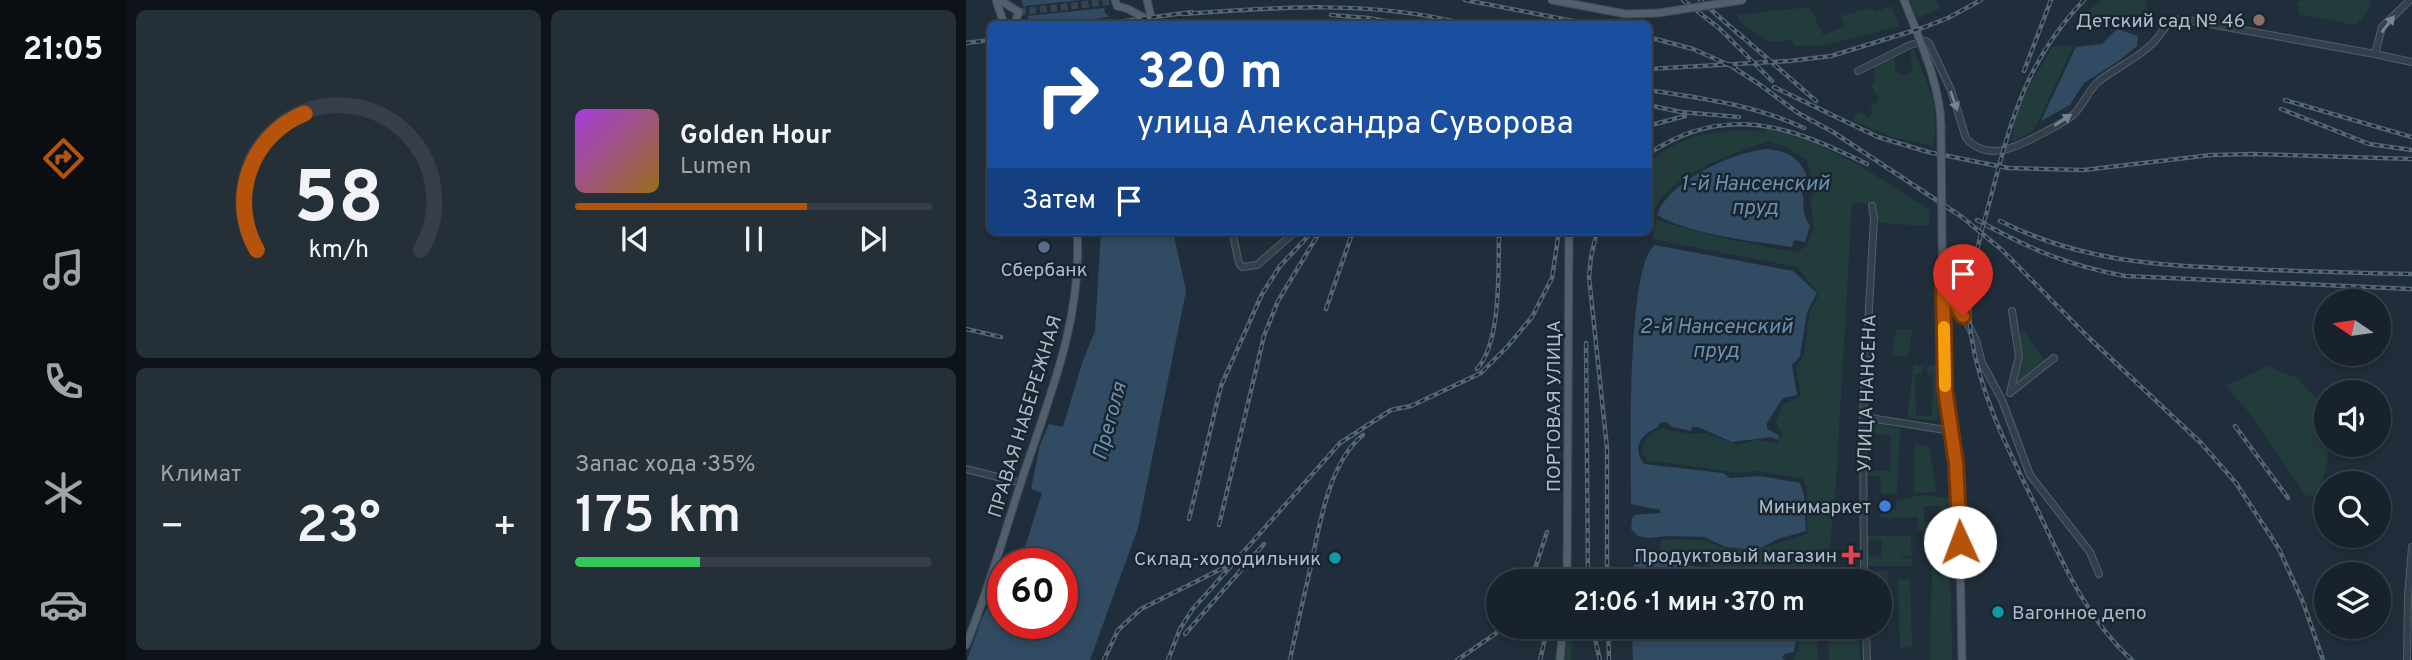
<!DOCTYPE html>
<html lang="ru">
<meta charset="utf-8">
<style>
body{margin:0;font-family:Overpass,sans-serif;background:#252f38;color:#f1f3f6;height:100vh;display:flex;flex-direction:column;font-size:26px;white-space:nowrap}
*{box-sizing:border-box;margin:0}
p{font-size:23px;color:#9fa4a9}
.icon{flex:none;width:38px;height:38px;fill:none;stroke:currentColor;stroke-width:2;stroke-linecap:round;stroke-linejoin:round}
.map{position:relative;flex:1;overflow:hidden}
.sheet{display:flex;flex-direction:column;gap:10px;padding:10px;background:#0d1318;width:840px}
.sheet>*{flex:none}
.top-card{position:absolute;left:21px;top:21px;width:665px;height:214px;border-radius:10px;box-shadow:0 4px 10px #0003,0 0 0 2px #363f48;background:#1a4fa0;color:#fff;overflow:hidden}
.needle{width:46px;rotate:283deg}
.fabs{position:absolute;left:1348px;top:289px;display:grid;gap:14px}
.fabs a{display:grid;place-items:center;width:77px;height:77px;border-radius:50%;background:#18222c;box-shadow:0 4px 10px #0003,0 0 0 2px #363f48;font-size:35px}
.speed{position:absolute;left:21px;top:548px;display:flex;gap:14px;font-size:35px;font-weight:700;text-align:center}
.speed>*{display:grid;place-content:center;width:91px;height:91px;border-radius:50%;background:#18222c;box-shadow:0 4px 10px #0003,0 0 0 2px #363f48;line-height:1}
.speed .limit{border:10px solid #d22;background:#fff;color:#111}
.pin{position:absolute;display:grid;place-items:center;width:60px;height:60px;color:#fff;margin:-72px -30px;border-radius:50% 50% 50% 0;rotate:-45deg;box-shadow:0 0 7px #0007}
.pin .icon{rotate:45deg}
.me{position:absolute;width:77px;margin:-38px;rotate:358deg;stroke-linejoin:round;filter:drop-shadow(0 0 5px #0008)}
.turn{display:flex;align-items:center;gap:24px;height:147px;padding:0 35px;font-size:32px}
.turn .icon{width:91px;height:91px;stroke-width:2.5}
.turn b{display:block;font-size:49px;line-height:60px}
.then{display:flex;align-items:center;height:66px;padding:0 35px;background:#0003;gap:14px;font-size:26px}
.big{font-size:52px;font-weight:600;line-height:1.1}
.sheet .widget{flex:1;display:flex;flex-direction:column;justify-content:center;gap:10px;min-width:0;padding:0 24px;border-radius:10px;background:#252f38}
.sheet .dial{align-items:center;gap:0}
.dial svg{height:182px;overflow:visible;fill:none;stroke:#363f48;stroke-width:7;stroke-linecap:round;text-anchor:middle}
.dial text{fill:#f1f3f6;stroke:none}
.song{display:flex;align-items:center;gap:21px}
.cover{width:84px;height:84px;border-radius:10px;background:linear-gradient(135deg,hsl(280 70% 55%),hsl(40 70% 35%))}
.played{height:7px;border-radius:4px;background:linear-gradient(90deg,#b45309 65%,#363f48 65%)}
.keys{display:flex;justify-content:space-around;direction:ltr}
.heat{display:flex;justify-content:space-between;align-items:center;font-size:38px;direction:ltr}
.charge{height:10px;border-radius:5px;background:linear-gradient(90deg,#34c759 35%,#363f48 0)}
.sheet .tiles{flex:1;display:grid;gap:10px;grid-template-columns:repeat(2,1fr)}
.trip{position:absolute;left:520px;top:569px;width:406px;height:70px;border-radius:35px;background:#18222c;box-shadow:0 4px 10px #0003,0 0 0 2px #363f48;font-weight:600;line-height:70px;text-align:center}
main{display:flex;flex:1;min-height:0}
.tabs{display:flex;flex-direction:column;width:126px;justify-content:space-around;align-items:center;background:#0a0e12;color:#9fa4a9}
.tabs .icon{width:49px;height:49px}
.tabs .on{color:#b45309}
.tabs b{font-size:32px;color:#f1f3f6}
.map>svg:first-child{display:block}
.green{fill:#223c3c;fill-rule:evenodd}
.water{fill:#304b62}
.pier{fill:#202e3b}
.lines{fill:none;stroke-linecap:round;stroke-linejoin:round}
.major-tunnel{stroke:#354350;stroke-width:7;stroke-dasharray:7 3.5;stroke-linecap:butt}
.minor-casing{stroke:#515e69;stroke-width:8}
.major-casing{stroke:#3d4955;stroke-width:9}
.minor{stroke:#33404b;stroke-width:6}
.major{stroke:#515f6c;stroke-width:7}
.rail-casing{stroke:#556573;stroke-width:4.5}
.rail{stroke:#192530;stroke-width:2;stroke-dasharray:5;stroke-linecap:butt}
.major-bridge-casing{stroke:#3d4955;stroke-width:9;stroke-linecap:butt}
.major-bridge{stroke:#515f6c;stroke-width:7}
.oneway{fill:#778490}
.route-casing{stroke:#753606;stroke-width:18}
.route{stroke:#b45309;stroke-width:12}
.slow{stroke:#f59e0b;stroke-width:12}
.education-dot{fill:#8d6e63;stroke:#192530;stroke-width:2.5}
.service-dot{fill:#5c6f8a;stroke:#192530;stroke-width:2.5}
.shop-dot{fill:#3f7fe0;stroke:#192530;stroke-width:2.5}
.health-dot{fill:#e0444e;stroke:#192530;stroke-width:2.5}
.culture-dot{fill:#0f9aa8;stroke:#192530;stroke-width:2.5}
.labels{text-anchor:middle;stroke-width:5;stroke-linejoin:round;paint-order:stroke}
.poi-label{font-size:19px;fill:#aebbc8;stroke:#192530;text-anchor:end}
.street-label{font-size:19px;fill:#aebbc8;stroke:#192530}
.water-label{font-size:21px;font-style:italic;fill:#6c90ae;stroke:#192530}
</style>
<main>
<nav class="tabs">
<b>21:05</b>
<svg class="icon on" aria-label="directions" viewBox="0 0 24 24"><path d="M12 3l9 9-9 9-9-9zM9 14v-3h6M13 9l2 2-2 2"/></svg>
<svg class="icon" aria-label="music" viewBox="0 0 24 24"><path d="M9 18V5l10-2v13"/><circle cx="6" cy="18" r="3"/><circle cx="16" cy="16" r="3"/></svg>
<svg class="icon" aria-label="phone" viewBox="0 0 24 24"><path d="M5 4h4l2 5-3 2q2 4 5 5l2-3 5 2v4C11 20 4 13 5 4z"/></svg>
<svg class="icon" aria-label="climate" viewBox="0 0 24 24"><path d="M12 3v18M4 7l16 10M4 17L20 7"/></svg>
<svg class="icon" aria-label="car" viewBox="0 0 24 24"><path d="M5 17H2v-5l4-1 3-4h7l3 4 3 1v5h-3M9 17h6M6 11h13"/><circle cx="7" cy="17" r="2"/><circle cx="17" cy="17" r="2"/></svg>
</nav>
<section class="sheet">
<div class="tiles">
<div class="widget dial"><svg viewBox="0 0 100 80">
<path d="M14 69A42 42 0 1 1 86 69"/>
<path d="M14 69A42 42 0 0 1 35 9" stroke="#b45309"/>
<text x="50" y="56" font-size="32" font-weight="700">58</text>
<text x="50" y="72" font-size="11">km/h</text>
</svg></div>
<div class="widget">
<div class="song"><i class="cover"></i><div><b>Golden Hour</b><p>Lumen</p></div></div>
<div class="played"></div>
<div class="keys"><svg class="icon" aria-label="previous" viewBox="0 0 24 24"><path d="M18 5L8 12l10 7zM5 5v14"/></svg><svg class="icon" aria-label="pause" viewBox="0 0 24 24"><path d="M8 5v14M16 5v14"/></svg><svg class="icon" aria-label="next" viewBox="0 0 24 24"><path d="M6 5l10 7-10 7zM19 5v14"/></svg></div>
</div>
<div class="widget"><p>Климат</p>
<div class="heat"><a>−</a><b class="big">23°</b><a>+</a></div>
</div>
<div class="widget"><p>Запас хода · 35%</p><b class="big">175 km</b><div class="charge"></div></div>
</div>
</section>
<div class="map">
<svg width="1446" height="660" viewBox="0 0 1446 660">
<rect width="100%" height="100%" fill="#202e3b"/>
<g class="green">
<polygon points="944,0 970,0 975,8 951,18"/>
<polygon points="1137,0 1180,0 1181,12 1132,25 1117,26 1118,14"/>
<polygon points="1345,0 1402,0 1406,5 1390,25 1334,15 1331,1"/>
<polygon points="925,6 933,26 860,45 829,46 825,40 804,42 773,21 772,15 844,7 857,35 879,26 875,16 906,8 909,12"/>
<path d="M1108,45L1067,132L1046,141C1047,107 1070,75 1087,46Z"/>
<path d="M948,50C962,87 975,106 967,146L927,137L887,121L892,111L903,118L907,112L904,109L913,99L905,85L910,80L907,67L929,56V72L938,75L947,71L944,52Z"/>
<path d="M800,129L845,141L891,164L964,210L963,226L913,223L907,204L886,203L870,482L863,559L856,567L858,581C808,581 739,568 693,550L696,539L735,540L759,548L791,550L841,534V489L836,478L793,471L772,473L680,460L676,449L681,437L695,428L724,434L739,433L772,445L790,440L811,443L816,433L810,423L816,405L835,396L830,366L838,356L844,312L853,294L831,267L686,239L690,220L743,235L831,253L842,244L848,228L845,206L847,180L841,160L821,148L803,141C765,155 717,169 692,203C687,210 685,221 683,229V162C718,133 755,127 800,132Z"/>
<polygon points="930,329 946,330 942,357 926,355"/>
<polygon points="1056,329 1079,360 1050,382 1057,352 1052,341"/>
<polygon points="948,362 950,366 957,366 956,374 949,375 950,415 966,416 967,375 961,375 961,367 971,364 972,417 970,421 941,418"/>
<polygon points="1301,366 1331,378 1360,408 1362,459 1354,494 1340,496 1285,415 1260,386"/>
<polygon points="900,422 934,428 931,493 915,494 914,476 901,475 901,471 924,471 925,436 900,433"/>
<polygon points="949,444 963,447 971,492 948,493"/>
<path d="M958,495L983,498L984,517L979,542L985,594L986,660H964L966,566L963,530L952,531V517L915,518L914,511L930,510V500ZM958,506H973V523L958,522Z"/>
<polygon points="898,536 945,536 946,556 935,556 935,558 946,558 946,566 899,566 899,549 903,549 903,557 915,556 916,540 904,539 903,546 899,546"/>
<polygon points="859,569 891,571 892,581 860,581"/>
<polygon points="908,571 923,571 923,574 921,574 923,595 914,595 914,581 908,581"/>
<polygon points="944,579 946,647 934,648 932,580"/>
<polygon points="832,626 851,627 852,660 827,660 832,649 833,633 829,632 829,628"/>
<polygon points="601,627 604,627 607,631 605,660 597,660"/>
<polygon points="861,627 893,627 894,660 863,660"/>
</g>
<g class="water">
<polygon points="55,0 137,0 139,13 152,24 64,24"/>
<polygon points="1151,29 1172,36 1171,46 1154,60 1118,83 1104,105 1075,121 1110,47 1136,44"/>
<path d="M802,149C826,152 836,160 843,183L839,189L835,190C841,205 833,210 844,226L839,242L828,240L826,247C786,241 725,235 691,215C702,181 769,151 802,149Z"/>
<polygon points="135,231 207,231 220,291 172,528 124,660 1,660 16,618 30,593 37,595 37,623 96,623 96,564 54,563 76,493 65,489 74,445 83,424 97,427 116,363 129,331"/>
<path d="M689,245L827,271L851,293L841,312L834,356L826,365L831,395L817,398L801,423V429L813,435L812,440L805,437L766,442L732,427H726L725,431L706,427L700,422L694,423L691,428C674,434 666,449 678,464L757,473L764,478L794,476L834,483L838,496L840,531L812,539L791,550L760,547L738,537L701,536L683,538L672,536L665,529L666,519L669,515L694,513V510L665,504C665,463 660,264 689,245Z"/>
<polygon points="690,554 705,557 715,564 804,581 665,581 669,560 676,555"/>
<polygon points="666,627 826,627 826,632 831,636 828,652 818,654 816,658 819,660 667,660"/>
</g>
<g class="pier">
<polygon points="116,0 137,0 138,8 60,16 59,6"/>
<polygon points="150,16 156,24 89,24"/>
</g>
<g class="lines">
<polyline class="major-tunnel" points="53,12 149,1"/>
<g class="minor-casing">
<g id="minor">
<polyline points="1409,54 1416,27 1444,0"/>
<path d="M892,71L944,45L959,41L963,43L985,90L1000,138C1022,164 1055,145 1079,132C1088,127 1099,122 1107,115C1118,105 1122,90 1133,81C1150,68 1172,58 1187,43C1193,36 1198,29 1204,21L1216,19L1409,54L1446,62"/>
<polyline points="266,231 273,263 276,267 291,265 330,231"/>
<polyline points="977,283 993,307 1010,340 1016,363 1036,400 1064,475 1124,552 1133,574"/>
<polyline points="1045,392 1088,358"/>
<polyline points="1044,393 1053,356 1046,311"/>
<polyline points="897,417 986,431"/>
<polyline points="0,469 55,483"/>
<polyline points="898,581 897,416 908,218 906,206"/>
<polyline points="900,626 901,660"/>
<polyline points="1441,660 1442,596 1446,547"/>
</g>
</g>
<g class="major-casing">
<g id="major">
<polyline points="30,0 38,24"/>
<polyline points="34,0 53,12 48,24"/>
<polyline points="149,0 151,6 162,9 186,22"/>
<polyline points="181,0 186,21"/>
<polyline points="586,0 660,14 692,13"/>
<path d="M938,0C953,38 975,86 975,127"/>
<polyline points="976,239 979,389 988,438 993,495 996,660"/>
<polyline points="601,581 603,231"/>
<path d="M0,645C22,591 38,535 56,479C83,398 117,317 111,231"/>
<polyline points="594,660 597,626"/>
</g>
</g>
<use href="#minor" class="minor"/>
<use href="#major" class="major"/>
<g class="rail-casing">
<g id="rail">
<polyline points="499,0 623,24"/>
<polyline points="717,0 753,28 806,81"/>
<polyline points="734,0 776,37"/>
<path d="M1118,0C1058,63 1044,124 1023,204C1011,247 999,290 1005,335C1015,399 1045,455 1073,513C1098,566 1122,620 1166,660"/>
<path d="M217,14C311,7 407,0 499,24"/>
<polyline points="365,15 402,18 437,24"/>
<polyline points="118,24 145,21"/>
<polyline points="136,24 226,12"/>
<polyline points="771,32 850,101"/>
<polyline points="682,37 727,49 770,68"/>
<polyline points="0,43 24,40"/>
<polyline points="762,64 793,84 832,113 867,132 996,217 1036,250 1122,337 1235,443 1270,483 1313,549 1337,602 1357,660"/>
<polyline points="682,69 823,61 865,56 956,28 982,18 1015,0"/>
<polyline points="1058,71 1085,0"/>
<polyline points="808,87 912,137 962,152 1042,168 1118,170 1245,155 1288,154 1446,159"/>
<path d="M682,90C736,98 789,105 838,128"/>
<polyline points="1319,100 1446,137"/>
<polyline points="682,105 715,112 773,117"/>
<polyline points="1315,109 1403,144 1446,150"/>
<polyline points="682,126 719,116"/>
<path d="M682,154C760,102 824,126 901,164"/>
<path d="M1011,220C1064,249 1100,265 1159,276L1446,289"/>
<path d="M1034,221C1116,262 1190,265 1279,269C1335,271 1390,273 1446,274"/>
<polyline points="631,231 625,257 623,277 641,448 641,581"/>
<polyline points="360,309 387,231"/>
<polyline points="0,329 35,337"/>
<polyline points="620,343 622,581"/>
<path d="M511,369C536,341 532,268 533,231"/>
<polyline points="1269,426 1322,498"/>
<polyline points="223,519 255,386 296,294 314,266 347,231"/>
<polyline points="253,525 298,336 312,301 353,233"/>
<polyline points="565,581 581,532"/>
<polyline points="626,626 634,660"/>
<polyline points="642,626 643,660"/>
<polyline points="219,634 298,544"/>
<polyline points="138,660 152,630 175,609 261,566"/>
<polyline points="202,660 214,629 226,610 374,443 425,410 445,406 515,373 542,346 566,317 586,278 593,231"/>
<path d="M324,660C330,630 337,600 344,570C353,528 362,463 397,435"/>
<polyline points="491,660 529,634 536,626"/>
<polyline points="574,660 582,626"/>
</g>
</g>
<use href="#rail" class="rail"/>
<g class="major-bridge-casing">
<g id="major-bridge">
<polyline points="692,13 777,0"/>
<polyline points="975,127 976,239"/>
</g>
</g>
<use href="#major-bridge" class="major-bridge"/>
</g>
<defs><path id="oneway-solid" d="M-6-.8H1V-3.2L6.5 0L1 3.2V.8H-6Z" transform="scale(1.75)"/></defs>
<g class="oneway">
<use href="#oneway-solid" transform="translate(1422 24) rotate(-53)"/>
<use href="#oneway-solid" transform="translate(988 101) rotate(71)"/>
<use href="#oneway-solid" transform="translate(1097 120) rotate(-33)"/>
</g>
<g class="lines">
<g class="route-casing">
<polyline id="route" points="994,542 990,463 979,389 977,283 997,316"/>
</g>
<use href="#route" class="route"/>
<polyline class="slow" points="978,327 979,386"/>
</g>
<circle class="education-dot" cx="1293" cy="20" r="7"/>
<circle class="service-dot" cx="78" cy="247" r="7"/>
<circle class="shop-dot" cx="919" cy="506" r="7"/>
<path class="health-dot" d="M881.5 544.5h7v7h7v7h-7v7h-7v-7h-7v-7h7z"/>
<g class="culture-dot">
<circle cx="369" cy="558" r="7"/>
<circle cx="1032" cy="612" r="7"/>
</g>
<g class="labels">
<g class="poi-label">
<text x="1279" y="27">Детский сад № 46</text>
<text x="78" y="276" text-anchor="middle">Сбербанк</text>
<text x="905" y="513">Минимаркет</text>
<text x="871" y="562">Продуктовый магазин</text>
<text x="355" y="565">Склад-холодильник</text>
<text x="1046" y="619" text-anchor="start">Вагонное депо</text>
</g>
<g class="street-label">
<text transform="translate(900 393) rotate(-88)" y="7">УЛИЦА НАНСЕНА</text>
<text transform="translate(587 406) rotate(-90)" y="7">ПОРТОВАЯ УЛИЦА</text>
<text transform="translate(58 416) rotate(-73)" y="7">ПРАВАЯ НАБЕРЕЖНАЯ</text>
</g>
<g class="water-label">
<text x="789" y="190">1-й Нансенский<tspan x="789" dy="24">пруд</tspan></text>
<text x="750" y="333">2-й Нансенский<tspan x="750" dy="24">пруд</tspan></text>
<text transform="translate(143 421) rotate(-75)" y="7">Преголя</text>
</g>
</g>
</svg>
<div class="fabs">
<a><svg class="needle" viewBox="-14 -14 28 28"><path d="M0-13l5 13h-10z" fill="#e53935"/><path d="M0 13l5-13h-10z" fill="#9fa4a9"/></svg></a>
<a><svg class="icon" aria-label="sound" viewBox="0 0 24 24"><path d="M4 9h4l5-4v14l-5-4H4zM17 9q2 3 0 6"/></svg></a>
<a><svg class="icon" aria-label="search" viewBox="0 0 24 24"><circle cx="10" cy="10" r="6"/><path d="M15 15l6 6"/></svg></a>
<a><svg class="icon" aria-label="layers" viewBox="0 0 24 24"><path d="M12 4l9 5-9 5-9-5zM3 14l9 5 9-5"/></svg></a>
</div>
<div class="speed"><div class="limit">60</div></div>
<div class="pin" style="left:997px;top:316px;background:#d93025"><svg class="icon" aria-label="arrive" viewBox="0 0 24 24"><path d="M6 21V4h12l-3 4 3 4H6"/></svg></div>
<svg class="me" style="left:994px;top:542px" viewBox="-20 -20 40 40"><circle r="19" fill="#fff"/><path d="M0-13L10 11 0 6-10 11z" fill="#b45309"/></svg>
<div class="trip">21:06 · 1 мин · 370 m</div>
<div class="top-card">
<div class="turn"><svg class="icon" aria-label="right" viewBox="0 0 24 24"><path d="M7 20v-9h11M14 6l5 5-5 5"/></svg><div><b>320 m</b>улица Александра Суворова</div></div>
<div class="then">Затем<svg class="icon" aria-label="arrive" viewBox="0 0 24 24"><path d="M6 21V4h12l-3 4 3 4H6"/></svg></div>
</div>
</div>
</main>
